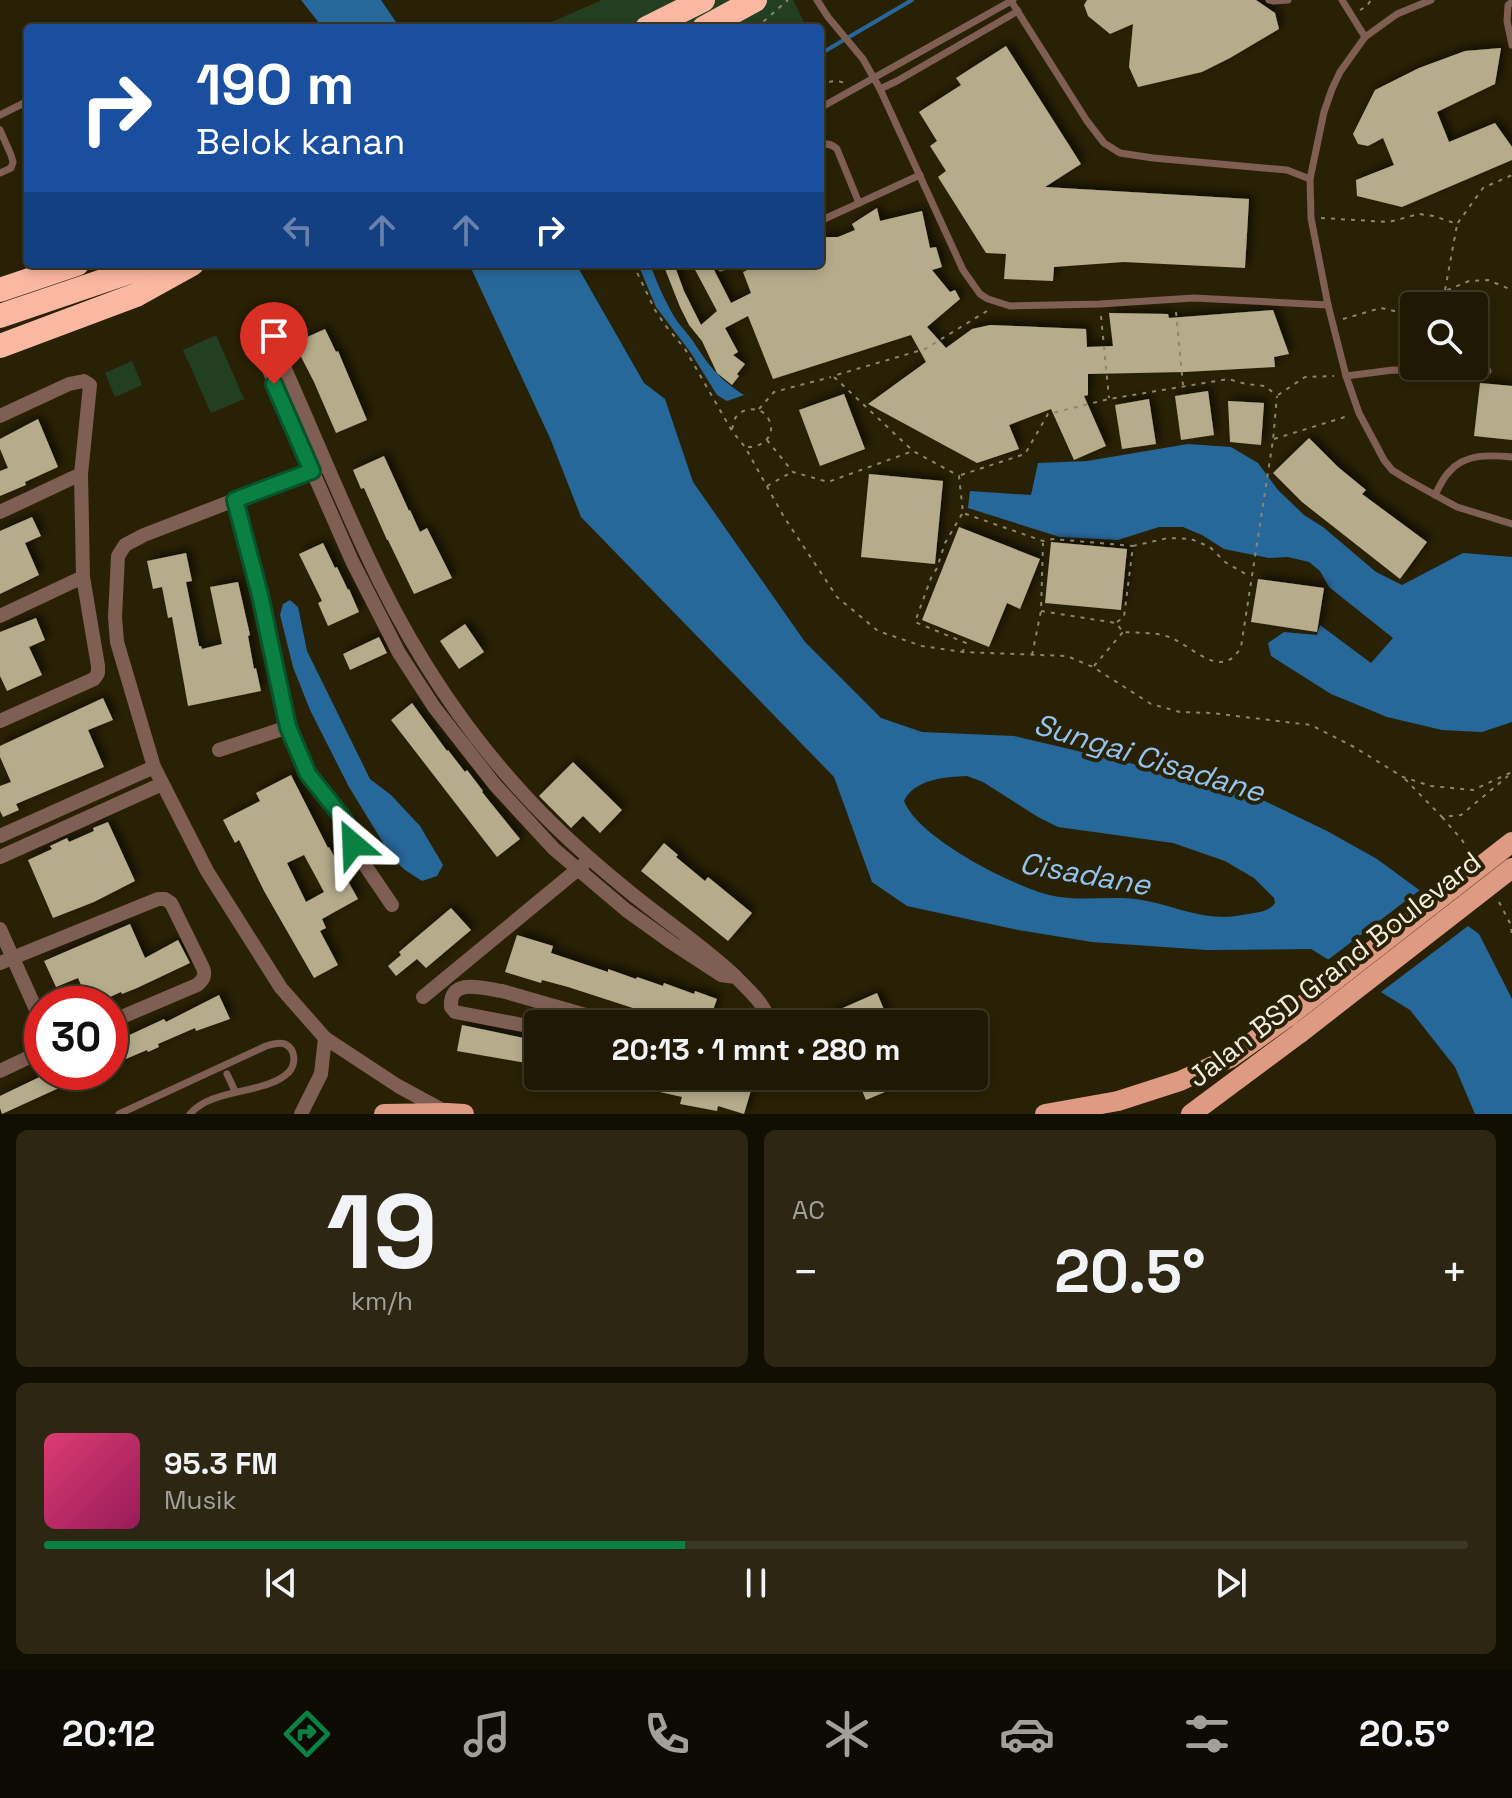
<!DOCTYPE html>
<html lang="id">
<meta charset="utf-8">
<style>
body{margin:0;font-family:"Space Grotesk",sans-serif;background:#2c2613;color:#f1f3f6;height:100vh;display:flex;flex-direction:column;font-size:30px;white-space:nowrap}
*{box-sizing:border-box;margin:0}
p{font-size:26px;color:#a1a09a}
.icon{flex:none;width:44px;height:44px;fill:none;stroke:currentColor;stroke-width:2;stroke-linecap:round;stroke-linejoin:round}
.map{position:relative;height:1114px;overflow:hidden}
.details{display:flex;flex-direction:column;gap:16px;padding:16px;background:#110e02;flex:1}
.details>*{flex:none}
.guide{position:absolute;left:24px;top:24px;width:800px;height:244px;border-radius:8px;box-shadow:0 4px 12px #0003,0 0 0 2px #3c3826;background:#1a4fa0;color:#fff;overflow:hidden}
.tools{position:absolute;left:1400px;top:292px;display:grid;gap:16px}
.tools a{display:grid;place-items:center;width:88px;height:88px;border-radius:8px;background:#1f1904;box-shadow:0 4px 12px #0003,0 0 0 2px #3c3826;font-size:40px}
.speed{position:absolute;left:24px;top:986px;display:flex;gap:16px;font-size:40px;font-weight:700;text-align:center}
.speed>*{display:grid;place-content:center;width:104px;height:104px;border-radius:50%;background:#1f1904;box-shadow:0 4px 12px #0003,0 0 0 2px #3c3826;line-height:1}
.speed .limit{border:12px solid #d22;background:#fff;color:#111}
.pin{position:absolute;display:grid;place-items:center;width:68px;height:68px;color:#fff;margin:-82px -34px;border-radius:50% 50% 50% 0;rotate:-45deg;box-shadow:0 0 8px #0007}
.pin .icon{rotate:45deg}
.me{position:absolute;width:88px;margin:-44px;rotate:334deg;stroke-linejoin:round;filter:drop-shadow(0 0 6px #0008)}
.turn{display:flex;align-items:center;gap:28px;height:168px;padding:0 40px;font-size:36px}
.turn .icon{width:104px;height:104px;stroke-width:2.5}
.turn b{display:block;font-size:56px;line-height:68px}
.lanes{display:flex;align-items:center;height:76px;padding:0 40px;background:#0003;justify-content:center;gap:40px;direction:ltr}
.lanes .off{opacity:.35}
.big{font-size:60px;font-weight:700;line-height:1.1}
.details .widget{flex:1;display:flex;flex-direction:column;justify-content:center;gap:12px;min-width:0;padding:0 28px;border-radius:12px;background:#2c2613}
.details .dial{align-items:center;gap:0}
.dial b{font-size:104px;line-height:1}
.song{display:flex;align-items:center;gap:24px}
.cover{width:96px;height:96px;border-radius:12px;background:linear-gradient(135deg,hsl(340 70% 55%),hsl(330 70% 35%))}
.played{height:8px;border-radius:4px;background:linear-gradient(90deg,#0b8043 45%,#3c3826 45%)}
.keys{display:flex;justify-content:space-around;direction:ltr}
.heat{display:flex;justify-content:space-between;align-items:center;font-size:44px;direction:ltr}
.details .tiles{flex:1;display:grid;gap:16px;grid-template-columns:1fr 1fr}
.widget:last-child{grid-column:span 2}
.trip{position:absolute;left:524px;top:1010px;width:464px;height:80px;border-radius:8px;background:#1f1904;box-shadow:0 4px 12px #0003,0 0 0 2px #3c3826;font-weight:700;line-height:80px;text-align:center}
.menu{display:flex;height:128px;justify-content:space-around;align-items:center;background:#0c0a02;color:#a1a09a}
.menu .icon{width:56px;height:56px}
.menu .current{color:#0b8043}
.menu b{font-size:36px;color:#f1f3f6}
.map>svg:first-child{display:block}
.green{fill:#223f21}
.water{fill:#27689b;fill-rule:evenodd}
.pier{fill:#292105}
.lines{fill:none;stroke-linecap:round;stroke-linejoin:round}
.stream{stroke:#27689b;stroke-width:4}
.building{fill:#b6ac8c;fill-rule:evenodd;filter:url(#shadow)}
.path{stroke:#8c866f;stroke-width:2;stroke-dasharray:4 6;stroke-linecap:butt}
.service{stroke:#7f5e53;stroke-width:7}
.minor{stroke:#7f5e53;stroke-width:14}
.primary{stroke:#de9a83;stroke-width:20}
.motorway{stroke:#fab7a1;stroke-width:24}
.primary-bridge{stroke:#de9a83;stroke-width:20}
.motorway-bridge{stroke:#fab7a1;stroke-width:24}
.route-casing{stroke:#07532c;stroke-width:20}
.route{stroke:#0b8043;stroke-width:14}
.labels{text-anchor:middle;stroke-width:8;stroke-linejoin:round;paint-order:stroke}
.street-label{font-size:28px;fill:#f2eddc;stroke:#292105}
.water-label{font-size:30px;font-style:italic;fill:#93c4ef;stroke:#292105}
</style>
<div class="map">
<svg width="1512" height="1114" viewBox="0 0 1512 1114">
<defs>
<filter id="shadow"><feDropShadow dx="4.5" dy="-4.5" stdDeviation="4" flood-color="#0009"/></filter>
</defs>
<rect width="100%" height="100%" fill="#292105"/>
<g class="green">
<polygon points="602,0 793,0 807,28 538,28"/>
<polygon points="216,335 244,399 211,413 183,350"/>
<polygon points="132,361 142,385 115,397 105,373"/>
</g>
<g class="water">
<polygon points="301,0 381,0 400,28 323,28"/>
<path d="M469,264H576L644,383L665,399L693,482L805,642L881,718L922,732L1014,736L1193,778L1246,792L1327,831L1377,859L1479,934L1512,999V1114H1475L1455,1067L1410,1010L1311,949L1207,950L1092,942L1018,930L907,906L872,882L834,777L581,517L550,438ZM967,776L983,782L1038,817L1058,827L1173,843L1225,861L1254,878L1274,898L1275,903C1269,912 1259,912 1248,914C1240,915 1232,917 1224,917C1197,917 1172,906 1147,901C1114,894 1081,903 1049,895C1011,885 918,838 904,801C915,779 944,777 967,776Z"/>
<path d="M638,264H650C657,283 666,304 677,321C682,328 688,334 693,341C708,365 720,380 744,395L727,401L717,395L691,353L656,307Z"/>
<polygon points="1188,444 1231,447 1258,463 1278,490 1304,515 1323,527 1376,572 1402,585 1463,553 1512,557 1512,722 1482,732 1442,730 1387,717 1331,694 1271,656 1268,643 1284,632 1317,635 1320,625 1371,663 1393,638 1329,587 1320,571 1309,562 1288,557 1269,558 1224,549 1202,535 1183,527 1159,527 1118,540 1060,537 968,508 970,491 1031,495 1038,463 1087,461"/>
<polygon points="290,600 298,607 307,651 370,779 391,795 420,826 443,865 437,876 422,881 405,870 393,859 349,787 310,710 293,667 280,615 283,604"/>
</g>
<polygon class="pier" points="1424,887 1472,923 1377,995 1325,962"/>
<g class="lines">
<polyline class="stream" points="820,54 912,0"/>
</g>
<g class="building">
<polygon points="1087,0 1256,0 1275,13 1279,29 1230,58 1202,72 1138,87 1129,67 1133,24 1110,34 1088,16 1084,5"/>
<polygon points="1006,46 1081,164 1045,187 1249,199 1245,268 1124,262 1054,267 1053,281 1004,279 1006,254 986,253 938,177 946,171 930,146 937,141 919,112 961,85 956,78"/>
<polygon points="1501,48 1495,84 1437,112 1449,142 1495,123 1512,147 1512,160 1402,207 1357,196 1356,180 1394,165 1383,138 1368,146 1358,144 1353,134 1375,90 1419,68 1465,51"/>
<polygon points="877,208 880,221 922,211 930,248 936,247 942,267 932,270 950,292 955,290 960,299 927,327 946,348 972,329 990,325 1086,329 1087,347 1113,346 1109,313 1168,314 1169,318 1273,310 1289,354 1274,357 1275,367 1185,372 1088,374 1088,395 1084,396 1106,446 1074,460 1051,409 1009,425 1019,449 977,463 868,404 926,362 911,335 773,379 748,316 725,328 738,352 733,355 745,364 737,374 739,376 732,385 717,373 702,341 689,325 680,307 663,264 674,264 684,291 701,325 717,311 692,264 711,264 731,303 751,293 743,272 760,264 820,264 820,237 838,237 855,230 852,224"/>
<polygon points="325,329 336,352 338,351 367,420 336,433 314,382 294,343"/>
<polygon points="1480,383 1512,386 1512,440 1474,436"/>
<polygon points="1208,391 1214,435 1181,440 1175,396"/>
<polygon points="844,394 865,449 820,466 799,410"/>
<polygon points="1149,399 1156,444 1122,449 1115,405"/>
<polygon points="1228,401 1264,403 1261,445 1230,442"/>
<polygon points="38,419 58,467 25,482 26,485 0,496 0,471 8,468 0,449 0,439"/>
<polygon points="1309,438 1338,467 1366,490 1362,494 1427,542 1400,579 1302,502 1273,473"/>
<polygon points="384,456 409,511 410,510 420,532 427,528 452,578 414,594 388,540 387,540 364,488 361,489 353,470"/>
<polygon points="869,474 943,481 935,564 861,557"/>
<polygon points="32,517 41,536 25,543 39,575 0,594 0,531"/>
<polygon points="959,527 1040,559 1020,609 1007,603 989,647 922,620"/>
<polygon points="1051,542 1127,549 1121,610 1045,603"/>
<polygon points="323,543 335,568 337,567 348,590 349,589 359,612 328,626 318,603 322,601 299,554"/>
<polygon points="186,553 192,581 186,582 199,646 201,646 202,649 222,644 210,587 238,582 250,635 248,636 254,669 256,668 261,691 188,706 172,617 168,618 162,587 153,589 147,561"/>
<polygon points="1258,579 1324,588 1317,632 1251,622"/>
<polygon points="36,618 45,640 29,647 42,675 7,691 0,676 0,632"/>
<polygon points="465,624 484,652 459,669 440,641"/>
<polygon points="379,637 387,653 350,670 343,654"/>
<polygon points="103,698 113,720 88,730 104,767 16,804 19,810 3,817 0,811 0,786 11,782 0,757 0,746"/>
<polygon points="412,703 447,751 448,750 465,772 467,770 483,791 482,792 520,839 497,857 391,720"/>
<polygon points="573,762 622,810 600,833 583,816 571,828 539,796"/>
<path d="M291,775L328,848L329,847L358,899L322,919L326,928L320,931L338,965L314,978L264,891L239,840L235,843L223,820L260,801L256,793ZM304,855L324,892L306,902L287,863Z"/>
<polygon points="108,822 135,881 94,902 53,918 28,860 52,849 50,846 67,838 69,842 94,831 93,828"/>
<polygon points="664,843 678,855 676,857 705,881 708,877 752,913 728,941 641,871"/>
<polygon points="451,908 471,930 426,968 417,959 396,976 388,966 401,955 399,952"/>
<polygon points="130,924 145,958 178,940 190,963 137,988 122,994 121,992 101,1001 102,1004 89,1004 78,978 56,987 44,961"/>
<polygon points="517,935 553,946 551,953 608,972 608,969 636,979 637,977 663,986 664,983 694,994 695,991 717,999 708,1024 684,1024 676,1022 568,987 542,980 541,983 505,972"/>
<polygon points="877,993 890,1024 834,1024 829,1014"/>
<polygon points="219,995 230,1019 196,1031 195,1028 158,1044 159,1047 148,1052 147,1050 114,1064 110,1056 110,1044 164,1019 166,1022"/>
<polygon points="462,1025 538,1041 538,1065 457,1051"/>
<polygon points="50,1072 94,1072 2,1114 0,1108 0,1096"/>
<polygon points="612,1076 715,1076 729,1079 730,1076 739,1076 754,1080 744,1114 718,1106 717,1111 680,1104 682,1097 611,1081"/>
<polygon points="856,1076 923,1076 866,1100"/>
</g>
<g class="lines">
<g class="path">
<polyline points="1360,10 1367,6 1371,0"/>
<polyline points="756,28 788,0"/>
<path d="M820,86C827,82 836,79 844,83"/>
<polyline points="1321,218 1389,222 1419,214 1434,216 1457,224 1483,188 1512,175"/>
<polyline points="633,264 655,310 665,325 685,349 732,431 745,447 784,517 837,597 878,631 922,646 963,652 1067,656 1093,667 1151,704 1180,712 1211,713 1311,725 1354,747 1403,777 1431,786 1473,790 1512,772"/>
<polyline points="1445,290 1457,225"/>
<polyline points="987,311 925,349 833,376 913,451 959,476 963,513 1043,541 1053,539 1133,546"/>
<polyline points="1176,312 1183,385"/>
<polyline points="1101,316 1109,398"/>
<polyline points="1343,319 1381,308 1394,311 1400,310 1469,281 1488,280 1512,290"/>
<polyline points="1278,395 1305,377 1334,376"/>
<polyline points="759,409 774,392 831,377"/>
<path d="M732,429C733,427 734,419 736,417C744,406 762,407 768,418C778,435 762,448 747,447"/>
<polyline points="1274,439 1348,416"/>
<polyline points="767,440 793,472 828,482 913,451"/>
<polyline points="961,475 1025,454 1048,414 1109,399 1228,379 1246,384 1265,386 1276,395"/>
<polyline points="767,486 792,472"/>
<polyline points="962,514 945,543 937,568 931,578 915,622 966,643 963,651"/>
<path d="M1041,611L1116,623L1123,632C1137,633 1156,632 1169,637C1193,646 1222,682 1241,647L1273,440L1277,396"/>
<polyline points="1117,622 1124,617 1133,546 1168,538 1191,539 1210,547 1225,562 1249,576"/>
<polyline points="1032,655 1041,611 1043,543"/>
<polyline points="1094,666 1123,632"/>
<polyline points="1405,779 1442,817 1461,815 1508,776"/>
<polyline points="1442,817 1462,840 1469,852"/>
<polyline points="1499,902 1511,925 1512,938"/>
</g>
<g class="service">
<polyline points="817,0 828,17 863,59 880,89 963,270 980,294 988,299 1010,306 1100,304 1194,298 1328,305"/>
<polyline points="1269,0 1273,1 1288,0"/>
<polyline points="1342,0 1365,37"/>
<polyline points="1431,0 1397,14 1365,37 1340,72 1332,89 1324,112 1310,179 1311,218 1328,305 1346,376 1359,413 1384,460 1392,470 1408,480 1457,507 1512,524"/>
<polyline points="1011,1 1087,121 1104,143 1120,153 1153,158 1287,170 1310,179"/>
<polyline points="1512,2 1508,5 1507,21 1512,45"/>
<polyline points="880,89 897,81 1018,11"/>
<polyline points="820,108 1013,0"/>
<polyline points="0,115 28,101"/>
<polyline points="0,130 11,155 13,162 11,168 0,173"/>
<path d="M820,145C827,143 832,144 837,149L859,203"/>
<polyline points="820,221 920,175"/>
<polyline points="721,268 730,264"/>
<polyline points="1346,376 1393,370 1450,373 1488,371"/>
<path d="M1435,495C1439,487 1443,478 1449,472C1465,453 1490,455 1512,457"/>
<polyline points="227,1074 235,1091"/>
<path d="M119,1114L266,1046C272,1044 279,1042 285,1044C296,1049 296,1064 289,1072C266,1095 213,1087 190,1114"/>
</g>
<g class="minor">
<polyline points="0,416 69,384 84,381 90,385 81,474 83,577 98,666 98,673 94,679 0,721"/>
<polyline points="318,468 144,535 125,545 118,556 115,617 117,642 154,767 207,871 281,988 325,1038 398,1086 444,1111"/>
<polyline points="235,500 260,595 288,727 308,774 343,818 350,831 358,855 392,905"/>
<polyline points="0,512 81,474"/>
<polyline points="0,616 83,577"/>
<polyline points="219,750 288,727"/>
<polyline points="0,836 154,767"/>
<polyline points="0,857 162,784"/>
<polyline points="0,929 42,1023"/>
<path d="M0,963L158,899H165L171,903L203,968C206,976 203,980 197,985L110,1022"/>
<path d="M735,977L721,975L672,943L626,910L554,849L495,785L434,707L399,653L352,561L282,402L255,335L252,322L260,316L262,318C298,395 329,474 365,551C404,636 456,720 520,790C552,826 588,858 626,889C662,919 701,944 735,976C750,992 764,1002 770,1024"/>
<polyline points="423,997 583,865"/>
<polyline points="939,1024 952,1018"/>
<path d="M538,1028L455,1012L451,1007C449,977 483,988 502,991L617,1024"/>
<polyline points="0,1071 42,1051"/>
<polyline points="771,1076 793,1079 817,1076"/>
<polyline points="301,1114 321,1074 325,1038"/>
</g>
<g class="primary">
<polyline points="384,1114 447,1113 464,1114"/>
<polyline points="1045,1114 1118,1101 1180,1081 1230,1058 1289,1016"/>
<polyline points="1191,1114 1300,1033"/>
</g>
<g class="motorway">
<polyline points="0,290 77,264"/>
<polyline points="0,316 153,264"/>
<polyline points="0,346 136,295 192,264"/>
</g>
<g class="primary-bridge">
<polyline points="1289,1016 1512,842"/>
<polyline points="1300,1033 1512,868"/>
</g>
<g class="motorway-bridge">
<polyline points="647,28 703,0"/>
<polyline points="704,28 755,0"/>
</g>
</g>
<g class="lines">
<g class="route-casing">
<polyline id="route" points="274,384 312,471 235,500 260,595 288,727 308,774 343,818 350,831 353,844"/>
</g>
<use href="#route" class="route"/>
</g>
<g class="labels">
<g class="street-label">
<text transform="translate(1334 969) rotate(-38)" y="10">Jalan BSD Grand Boulevard</text>
</g>
<g class="water-label">
<text transform="translate(1149 758) rotate(17)" y="10">Sungai Cisadane</text>
<text transform="translate(1085 874) rotate(10)" y="10">Cisadane</text>
</g>
</g>
</svg>
<div class="tools">
<a><svg class="icon" aria-label="search" viewBox="0 0 24 24"><circle cx="10" cy="10" r="6"/><path d="M15 15l6 6"/></svg></a>
</div>
<div class="speed"><div class="limit">30</div></div>
<div class="pin" style="left:274px;top:384px;background:#d93025"><svg class="icon" aria-label="arrive" viewBox="0 0 24 24"><path d="M6 21V4h12l-3 4 3 4H6"/></svg></div>
<svg class="me" style="left:353px;top:844px" viewBox="-20 -20 40 40"><path d="M0-17L14 15 0 8-14 15z" fill="#0b8043" stroke="#fff" stroke-width="4"/></svg>
<div class="trip">20:13 · 1 mnt · 280 m</div>
<div class="guide">
<div class="turn"><svg class="icon" aria-label="right" viewBox="0 0 24 24"><path d="M7 20v-9h11M14 6l5 5-5 5"/></svg><div><b>190 m</b>Belok kanan</div></div>
<div class="lanes"><svg class="icon off" aria-label="left" viewBox="0 0 24 24"><path d="M17 20v-9H6M10 6l-5 5 5 5"/></svg><svg class="icon off" aria-label="ahead" viewBox="0 0 24 24"><path d="M12 20V5M6 11l6-6 6 6"/></svg><svg class="icon off" aria-label="ahead" viewBox="0 0 24 24"><path d="M12 20V5M6 11l6-6 6 6"/></svg><svg class="icon" aria-label="right" viewBox="0 0 24 24"><path d="M7 20v-9h11M14 6l5 5-5 5"/></svg></div>
</div>
</div>
<section class="details">
<div class="tiles">
<div class="widget dial"><b>19</b><p>km/h</p></div>
<div class="widget"><p>AC</p>
<div class="heat"><a>−</a><b class="big">20.5°</b><a>+</a></div>
</div>
<div class="widget">
<div class="song"><i class="cover"></i><div><b>95.3 FM</b><p>Musik</p></div></div>
<div class="played"></div>
<div class="keys"><svg class="icon" aria-label="previous" viewBox="0 0 24 24"><path d="M18 5L8 12l10 7zM5 5v14"/></svg><svg class="icon" aria-label="pause" viewBox="0 0 24 24"><path d="M8 5v14M16 5v14"/></svg><svg class="icon" aria-label="next" viewBox="0 0 24 24"><path d="M6 5l10 7-10 7zM19 5v14"/></svg></div>
</div>
</div>
</section>
<nav class="menu">
<b>20:12</b>
<svg class="icon current" aria-label="directions" viewBox="0 0 24 24"><path d="M12 3l9 9-9 9-9-9zM9 14v-3h6M13 9l2 2-2 2"/></svg>
<svg class="icon" aria-label="music" viewBox="0 0 24 24"><path d="M9 18V5l10-2v13"/><circle cx="6" cy="18" r="3"/><circle cx="16" cy="16" r="3"/></svg>
<svg class="icon" aria-label="phone" viewBox="0 0 24 24"><path d="M5 4h4l2 5-3 2q2 4 5 5l2-3 5 2v4C11 20 4 13 5 4z"/></svg>
<svg class="icon" aria-label="climate" viewBox="0 0 24 24"><path d="M12 3v18M4 7l16 10M4 17L20 7"/></svg>
<svg class="icon" aria-label="car" viewBox="0 0 24 24"><path d="M5 17H2v-5l4-1 3-4h7l3 4 3 1v5h-3M9 17h6M6 11h13"/><circle cx="7" cy="17" r="2"/><circle cx="17" cy="17" r="2"/></svg>
<svg class="icon" aria-label="filters" viewBox="0 0 24 24"><path d="M4 7h16M4 17h16"/><circle cx="9" cy="7" r="2"/><circle cx="15" cy="17" r="2"/></svg>
<b>20.5°</b>
</nav>
